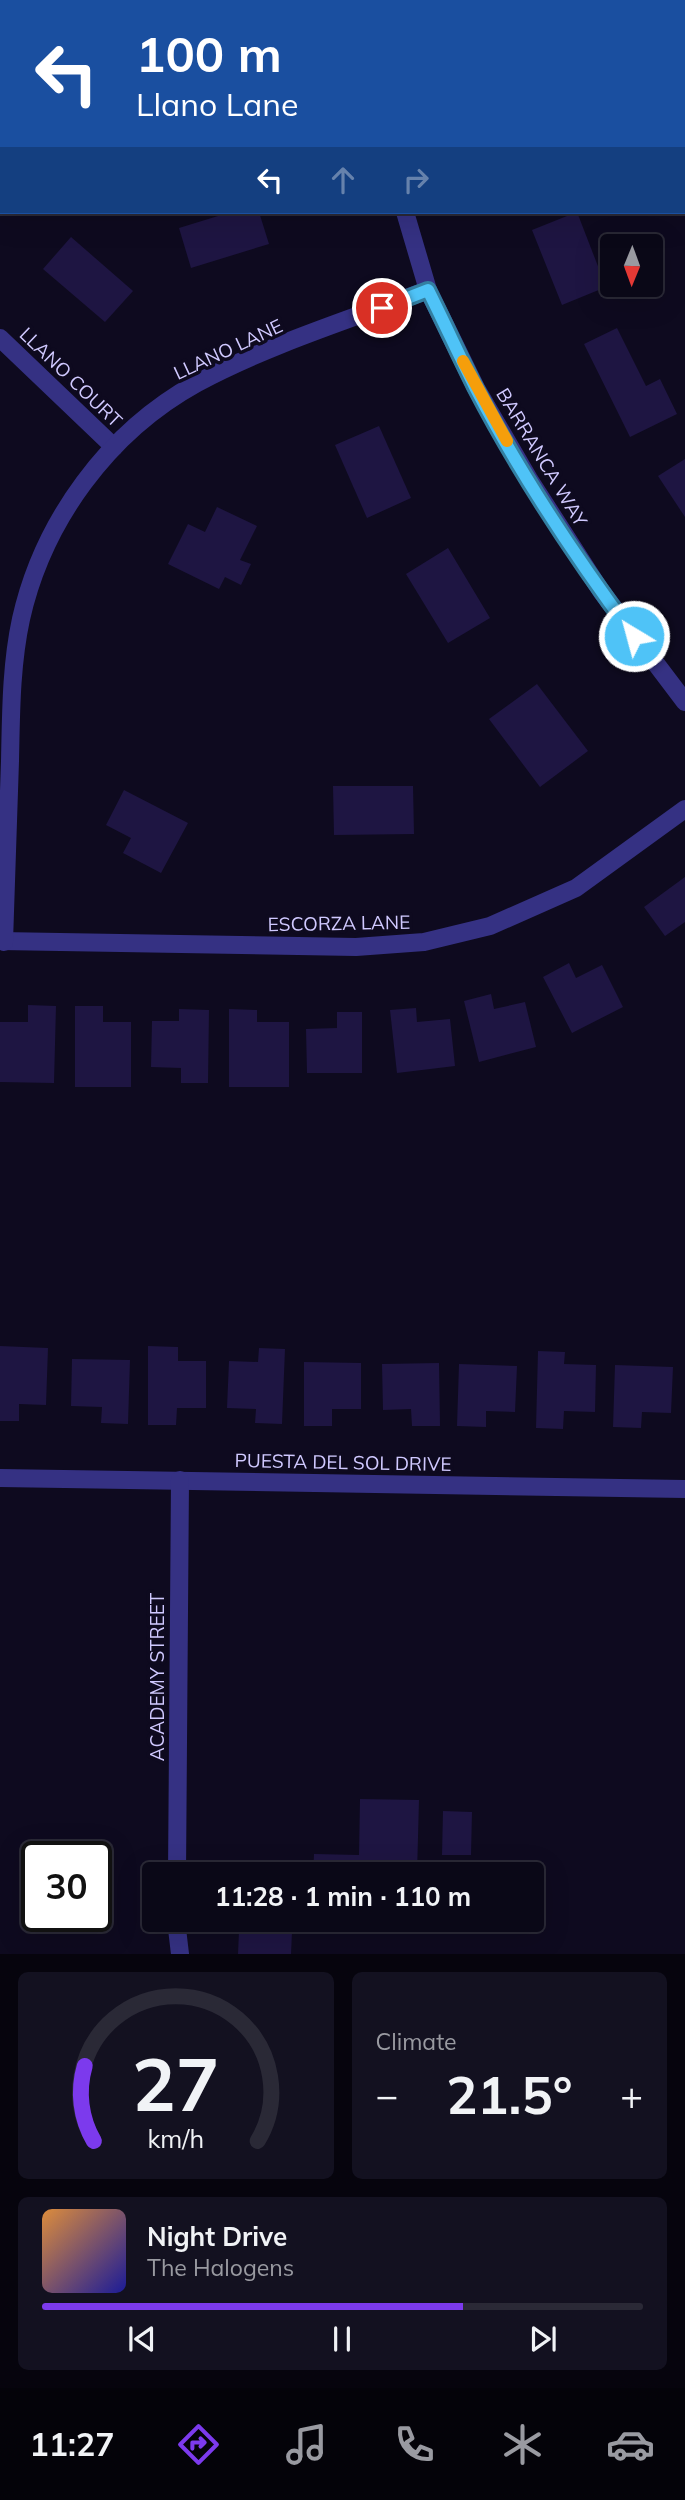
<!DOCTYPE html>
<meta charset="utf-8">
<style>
body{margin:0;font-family:Mulish,sans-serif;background:#131120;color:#f1f3f6;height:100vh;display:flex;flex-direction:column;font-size:26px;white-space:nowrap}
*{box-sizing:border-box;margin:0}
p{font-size:23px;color:#999aa1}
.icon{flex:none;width:38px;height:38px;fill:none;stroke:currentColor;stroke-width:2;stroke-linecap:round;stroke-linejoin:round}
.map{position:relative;height:1954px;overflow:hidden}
.drawer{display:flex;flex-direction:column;gap:18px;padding:18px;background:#06040d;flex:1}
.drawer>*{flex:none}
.hud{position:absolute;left:0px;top:0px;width:686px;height:214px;box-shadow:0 7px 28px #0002,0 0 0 2px #2a2936;background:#1a4fa0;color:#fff;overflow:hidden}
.needle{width:46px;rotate:181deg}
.fabs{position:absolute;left:600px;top:234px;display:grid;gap:14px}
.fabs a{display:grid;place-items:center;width:63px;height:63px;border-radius:7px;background:#0a0817;box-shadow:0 7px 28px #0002,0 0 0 2px #2a2936;font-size:35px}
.speed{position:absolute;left:21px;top:1841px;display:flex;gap:14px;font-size:35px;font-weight:700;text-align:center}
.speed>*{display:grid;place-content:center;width:91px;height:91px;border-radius:50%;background:#0a0817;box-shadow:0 7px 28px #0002,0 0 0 2px #2a2936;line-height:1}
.speed .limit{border:4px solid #111;border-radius:10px;background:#fff;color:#111}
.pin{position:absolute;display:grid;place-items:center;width:60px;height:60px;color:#fff;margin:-30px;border:4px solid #fff;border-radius:50%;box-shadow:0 2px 7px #0007}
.me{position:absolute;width:77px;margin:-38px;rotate:323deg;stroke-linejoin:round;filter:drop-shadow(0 0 5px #0008)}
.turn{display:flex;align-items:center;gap:24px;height:147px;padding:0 21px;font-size:32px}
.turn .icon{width:91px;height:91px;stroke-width:2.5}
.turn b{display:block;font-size:49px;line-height:60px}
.lanes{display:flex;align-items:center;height:66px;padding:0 21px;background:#0003;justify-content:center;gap:35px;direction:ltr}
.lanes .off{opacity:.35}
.big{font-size:52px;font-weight:700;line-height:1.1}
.drawer .card{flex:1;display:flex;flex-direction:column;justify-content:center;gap:10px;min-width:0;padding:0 24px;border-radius:10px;background:#131120}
.drawer .dial{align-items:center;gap:0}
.dial svg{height:182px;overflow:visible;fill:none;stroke:#2a2936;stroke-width:7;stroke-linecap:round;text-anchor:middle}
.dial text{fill:#f1f3f6;stroke:none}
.song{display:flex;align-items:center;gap:21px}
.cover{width:84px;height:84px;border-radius:10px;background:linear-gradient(135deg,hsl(30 70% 55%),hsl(240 70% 35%))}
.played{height:7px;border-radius:4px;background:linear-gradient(90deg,#7c3aed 70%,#2a2936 70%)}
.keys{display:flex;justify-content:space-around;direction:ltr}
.heat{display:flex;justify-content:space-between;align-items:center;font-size:38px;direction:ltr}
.drawer .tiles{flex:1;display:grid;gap:18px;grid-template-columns:1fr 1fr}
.card:last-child{grid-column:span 2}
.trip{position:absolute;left:142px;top:1862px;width:402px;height:70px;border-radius:7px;background:#0a0817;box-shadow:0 7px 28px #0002,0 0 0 2px #2a2936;font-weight:700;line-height:70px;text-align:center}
.tab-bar{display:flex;height:112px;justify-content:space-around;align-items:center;background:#040309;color:#999aa1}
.tab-bar .icon{width:49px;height:49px}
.tab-bar .current{color:#7c3aed}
.tab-bar b{font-size:32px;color:#f1f3f6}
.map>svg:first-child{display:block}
.building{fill:#1e1542}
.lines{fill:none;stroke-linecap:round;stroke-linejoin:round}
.minor{stroke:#353183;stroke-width:18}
.route-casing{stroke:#337fa1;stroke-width:18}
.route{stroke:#4fc3f7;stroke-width:12}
.slow{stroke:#f59e0b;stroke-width:12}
.labels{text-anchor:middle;stroke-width:7;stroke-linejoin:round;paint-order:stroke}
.street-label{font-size:19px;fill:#d0c9ff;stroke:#0e0a1f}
</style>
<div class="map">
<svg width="685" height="1954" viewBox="0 0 685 1954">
<rect width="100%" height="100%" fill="#0e0a1f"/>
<g class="building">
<polygon points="231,212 259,212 269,244 191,268 179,228"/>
<polygon points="577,212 606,287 562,305 532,230"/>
<polygon points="71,237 133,291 105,322 43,269"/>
<polygon points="617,328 646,386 660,379 677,414 630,437 584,344"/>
<polygon points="379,426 411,498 367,518 335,445"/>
<polygon points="685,459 685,517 658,476"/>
<polygon points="217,507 257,526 240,560 251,564 241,585 225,577 219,589 168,564 188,524 205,532"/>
<polygon points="448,548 490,618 448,643 406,574"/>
<polygon points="537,684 588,751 540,787 489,719"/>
<polygon points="333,786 413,786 414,834 334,835"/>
<polygon points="124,790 188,823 161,873 123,853 131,838 106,825"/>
<polygon points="685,877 685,922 665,936 644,907"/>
<polygon points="569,963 576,978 602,965 623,1007 572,1033 543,977"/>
<polygon points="491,994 494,1009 525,1002 536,1047 479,1062 464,1001"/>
<polygon points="28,1005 56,1006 54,1083 0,1082 0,1022 28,1022"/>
<polygon points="75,1006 103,1006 103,1022 131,1022 131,1087 75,1087"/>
<polygon points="416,1008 417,1022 450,1019 455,1066 397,1073 390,1010"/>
<polygon points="179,1009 209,1010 208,1083 181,1083 181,1068 151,1067 152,1021 179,1021"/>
<polygon points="229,1009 257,1010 257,1022 289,1022 289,1087 229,1087"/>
<polygon points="337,1012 362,1012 362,1073 307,1073 306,1029 337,1028"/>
<polygon points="0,1346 48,1348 46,1405 19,1404 19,1421 0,1421"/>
<polygon points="148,1346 178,1347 178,1361 206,1361 206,1408 177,1408 176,1425 148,1425"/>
<polygon points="259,1348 285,1349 282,1424 255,1423 256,1409 227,1408 229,1361 258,1362"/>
<polygon points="538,1351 565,1352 564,1364 596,1365 595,1412 564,1411 563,1429 536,1428"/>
<polygon points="72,1359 130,1360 128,1424 101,1423 102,1407 71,1406"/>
<polygon points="304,1362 361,1363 361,1409 332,1409 332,1426 304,1426"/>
<polygon points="439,1363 440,1426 412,1426 411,1409 383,1410 382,1364"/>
<polygon points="459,1364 517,1366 515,1412 486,1411 486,1427 457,1426"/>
<polygon points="615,1365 673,1367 671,1413 642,1412 641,1428 613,1427"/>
<polygon points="360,1799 419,1800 417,1874 313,1874 314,1854 359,1855"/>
<polygon points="443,1811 472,1812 471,1855 442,1855"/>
<polygon points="239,1931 292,1932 291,1954 238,1954"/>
</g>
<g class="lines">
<g class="minor">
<polyline points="357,0 357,2"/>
<polyline points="405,212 428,290 476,388 529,479 601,591 685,702"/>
<polyline points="0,338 114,447"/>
<polyline points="0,941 356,947 424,942 490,926 576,888 685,809"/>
<path d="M4,942C6,882 8,822 10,761C11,714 11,665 21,619C43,521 108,432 197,383C270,344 351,319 428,290"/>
<polyline points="0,1478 685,1489"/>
<polyline points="177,1874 180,1480"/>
<polyline points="176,1920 180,1954"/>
</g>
</g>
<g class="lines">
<g class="route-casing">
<path id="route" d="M382,308L428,290C444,322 459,355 475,387C520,474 576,558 634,636"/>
</g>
<use href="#route" class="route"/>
<polyline class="slow" points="463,361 507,441"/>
</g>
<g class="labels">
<g class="street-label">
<text transform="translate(228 349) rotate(-25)" y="7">LLANO LANE</text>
<text transform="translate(71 377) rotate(44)" y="7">LLANO COURT</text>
<text transform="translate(542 457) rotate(59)" y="7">BARRANCA WAY</text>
<text transform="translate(339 923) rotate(-1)" y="7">ESCORZA LANE</text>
<text transform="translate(343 1462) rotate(1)" y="7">PUESTA DEL SOL DRIVE</text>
<text transform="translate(157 1677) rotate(-90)" y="7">ACADEMY STREET</text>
</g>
</g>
</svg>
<div class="fabs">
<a><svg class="needle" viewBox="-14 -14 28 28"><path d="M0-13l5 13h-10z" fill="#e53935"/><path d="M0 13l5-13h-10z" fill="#999aa1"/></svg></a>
</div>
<div class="speed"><div class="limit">30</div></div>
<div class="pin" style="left:382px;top:308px;background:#d93025"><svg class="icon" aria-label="arrive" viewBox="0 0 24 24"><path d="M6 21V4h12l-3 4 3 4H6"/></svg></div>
<svg class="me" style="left:634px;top:636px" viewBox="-20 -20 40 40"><circle r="17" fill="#4fc3f7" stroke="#fff" stroke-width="3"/><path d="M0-11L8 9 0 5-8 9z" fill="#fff"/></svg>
<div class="trip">11:28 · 1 min · 110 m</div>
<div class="hud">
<div class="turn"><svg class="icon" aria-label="left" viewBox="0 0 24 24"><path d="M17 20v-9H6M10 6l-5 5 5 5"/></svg><div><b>100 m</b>Llano Lane</div></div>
<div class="lanes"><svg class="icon" aria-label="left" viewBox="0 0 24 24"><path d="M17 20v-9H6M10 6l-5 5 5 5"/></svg><svg class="icon off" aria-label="ahead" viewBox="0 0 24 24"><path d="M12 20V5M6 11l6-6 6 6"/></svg><svg class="icon off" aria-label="right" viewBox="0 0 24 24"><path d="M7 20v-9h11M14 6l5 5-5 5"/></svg></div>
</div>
</div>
<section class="drawer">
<div class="tiles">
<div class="card dial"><svg viewBox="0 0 100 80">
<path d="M14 69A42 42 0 1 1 86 69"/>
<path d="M14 69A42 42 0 0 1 10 36" stroke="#7c3aed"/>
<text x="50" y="56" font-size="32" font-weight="700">27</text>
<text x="50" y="72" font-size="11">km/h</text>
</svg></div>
<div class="card"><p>Climate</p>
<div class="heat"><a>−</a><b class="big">21.5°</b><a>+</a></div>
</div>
<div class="card">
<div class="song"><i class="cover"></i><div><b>Night Drive</b><p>The Halogens</p></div></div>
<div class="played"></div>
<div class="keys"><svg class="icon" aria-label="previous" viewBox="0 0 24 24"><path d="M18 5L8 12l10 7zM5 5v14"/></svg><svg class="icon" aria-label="pause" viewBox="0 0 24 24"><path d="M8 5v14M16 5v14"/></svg><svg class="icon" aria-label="next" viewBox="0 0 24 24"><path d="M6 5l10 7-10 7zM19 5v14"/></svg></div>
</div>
</div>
</section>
<nav class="tab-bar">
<b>11:27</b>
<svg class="icon current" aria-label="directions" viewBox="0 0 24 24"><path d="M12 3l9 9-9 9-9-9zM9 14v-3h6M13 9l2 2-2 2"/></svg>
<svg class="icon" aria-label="music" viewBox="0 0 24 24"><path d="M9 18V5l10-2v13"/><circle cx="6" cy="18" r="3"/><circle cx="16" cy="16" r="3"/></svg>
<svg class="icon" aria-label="phone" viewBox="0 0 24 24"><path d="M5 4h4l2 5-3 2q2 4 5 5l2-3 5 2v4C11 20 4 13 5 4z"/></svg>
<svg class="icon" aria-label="climate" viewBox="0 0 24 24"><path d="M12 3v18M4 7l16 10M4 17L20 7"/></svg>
<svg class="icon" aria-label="car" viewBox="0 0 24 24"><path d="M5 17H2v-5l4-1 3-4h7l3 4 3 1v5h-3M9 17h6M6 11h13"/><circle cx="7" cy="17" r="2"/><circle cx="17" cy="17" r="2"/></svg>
</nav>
